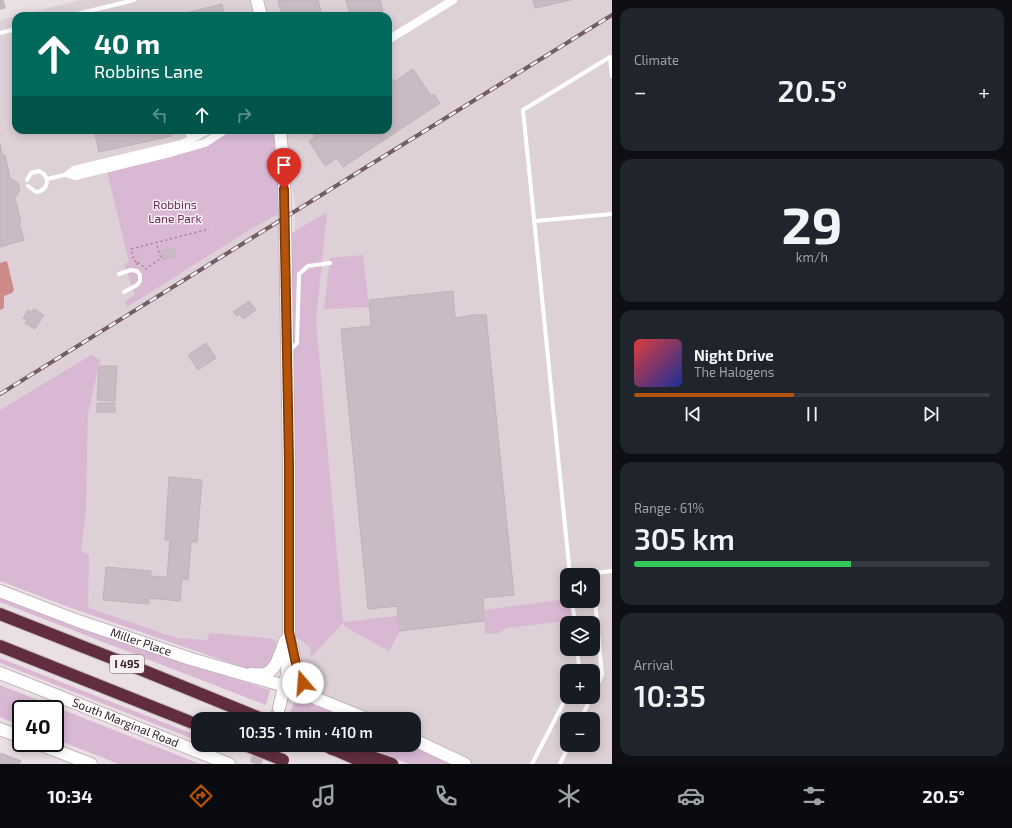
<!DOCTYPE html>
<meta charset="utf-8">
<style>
body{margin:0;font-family:"Exo 2",sans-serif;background:#20242c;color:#f1f3f6;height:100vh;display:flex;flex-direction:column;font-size:15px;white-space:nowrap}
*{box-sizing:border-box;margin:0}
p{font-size:13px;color:#9ea1a6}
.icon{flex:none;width:22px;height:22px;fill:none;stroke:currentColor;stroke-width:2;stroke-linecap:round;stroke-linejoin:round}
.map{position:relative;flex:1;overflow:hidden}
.side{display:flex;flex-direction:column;gap:8px;padding:8px;background:#0d0f14;width:400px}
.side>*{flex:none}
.banner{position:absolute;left:12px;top:12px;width:380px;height:122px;border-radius:12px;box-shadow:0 2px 10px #0003;background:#00695c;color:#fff;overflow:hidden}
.controls{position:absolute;left:560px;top:568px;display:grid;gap:8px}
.controls a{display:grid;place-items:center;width:40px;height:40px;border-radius:8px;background:#171b24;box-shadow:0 2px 10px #0003;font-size:20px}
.speed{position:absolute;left:12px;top:700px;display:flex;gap:8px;font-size:20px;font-weight:700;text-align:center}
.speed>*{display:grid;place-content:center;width:52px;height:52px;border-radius:50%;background:#171b24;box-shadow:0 2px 10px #0003;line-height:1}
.speed .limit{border:2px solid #111;border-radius:6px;background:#fff;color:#111}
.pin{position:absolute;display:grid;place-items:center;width:34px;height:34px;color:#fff;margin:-41px -17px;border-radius:50% 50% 50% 0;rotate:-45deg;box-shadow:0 0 4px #0007}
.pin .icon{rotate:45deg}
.me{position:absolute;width:44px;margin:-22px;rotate:342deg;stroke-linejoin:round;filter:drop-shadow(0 0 3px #0008)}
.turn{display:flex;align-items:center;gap:14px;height:84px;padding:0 16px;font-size:18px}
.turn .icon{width:52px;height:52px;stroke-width:2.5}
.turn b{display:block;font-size:28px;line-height:34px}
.lanes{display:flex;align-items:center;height:38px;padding:0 16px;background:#0003;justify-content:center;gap:20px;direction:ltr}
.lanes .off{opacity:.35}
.big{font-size:30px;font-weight:600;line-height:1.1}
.side .tile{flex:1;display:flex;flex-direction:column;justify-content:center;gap:6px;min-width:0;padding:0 14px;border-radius:12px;background:#20242c}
.side .dial{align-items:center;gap:0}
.dial b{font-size:52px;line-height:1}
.song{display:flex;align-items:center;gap:12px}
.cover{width:48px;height:48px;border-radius:6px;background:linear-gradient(135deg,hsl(0 70% 55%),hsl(230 70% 35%))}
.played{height:4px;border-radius:2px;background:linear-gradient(90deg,#b45309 45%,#363941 45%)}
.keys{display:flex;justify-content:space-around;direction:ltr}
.heat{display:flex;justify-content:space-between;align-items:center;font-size:22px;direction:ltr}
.charge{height:6px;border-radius:3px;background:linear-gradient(90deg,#34c759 61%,#363941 0)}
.trip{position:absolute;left:191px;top:712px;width:230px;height:40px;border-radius:12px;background:#171b24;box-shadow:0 2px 10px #0003;font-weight:600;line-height:40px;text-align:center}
.dock{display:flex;height:64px;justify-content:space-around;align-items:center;background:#090b0e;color:#9ea1a6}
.dock .icon{width:28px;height:28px}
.dock .selected{color:#b45309}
.dock b{font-size:18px;color:#f1f3f6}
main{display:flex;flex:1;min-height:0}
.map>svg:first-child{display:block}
.built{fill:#ddd0d7;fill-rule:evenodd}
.green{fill:#d9b8d4}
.water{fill:#cc8b89}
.building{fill:#c9bbc3;stroke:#c2b1ba}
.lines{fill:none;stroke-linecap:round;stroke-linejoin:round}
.secondary-tunnel{stroke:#c6b9bf;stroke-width:12;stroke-dasharray:12 6;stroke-linecap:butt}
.secondary-casing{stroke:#c8b2bd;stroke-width:14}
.highway-casing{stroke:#c3bcbf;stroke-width:14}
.path{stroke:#ab8193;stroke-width:1.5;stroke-dasharray:2 3;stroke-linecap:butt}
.lane{stroke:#fff;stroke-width:4}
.street{stroke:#fff;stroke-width:8}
.secondary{stroke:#fff;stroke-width:12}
.highway{stroke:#622e3f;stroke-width:12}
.rail-casing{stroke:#745b64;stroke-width:4}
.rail{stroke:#f6eff3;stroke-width:2.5;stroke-dasharray:8;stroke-linecap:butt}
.highway-bridge-casing{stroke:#c3bcbf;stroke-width:14;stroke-linecap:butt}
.highway-bridge{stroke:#622e3f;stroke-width:12}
.route-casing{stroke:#753606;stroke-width:10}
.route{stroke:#b45309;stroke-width:7}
.labels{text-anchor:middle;stroke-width:3;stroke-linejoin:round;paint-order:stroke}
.shield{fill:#f6eff3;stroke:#715f66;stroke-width:1}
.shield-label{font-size:11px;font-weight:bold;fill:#38212a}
.park-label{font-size:12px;fill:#6c2d5b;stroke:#f6eff3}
.street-label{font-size:12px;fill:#38212a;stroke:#f6eff3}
</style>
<main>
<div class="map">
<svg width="612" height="764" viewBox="0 0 612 764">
<rect width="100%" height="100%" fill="#e9dfe4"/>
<path class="built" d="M80,0H612V764H457L414,744V719H361L331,705L276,656L260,670L84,612L81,550L86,512L88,414L100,360L0,411V20ZM16,16H388V130H282L295,203L289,594L285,231L278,235V218L285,214L279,130H16ZM567,575H593V601H567ZM567,623H593V649H567ZM567,671H593V697H567ZM567,719H593V745H567Z"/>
<g class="green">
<polygon points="228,130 280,130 285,210 246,232 127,307 125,301 135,295 124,264 129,262 107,172 205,146"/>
<polygon points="327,212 316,320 343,622 397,616 400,631 389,651 345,627 343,623 311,657 310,647 289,632 285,237"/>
<polygon points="363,255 369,307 324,309 330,258"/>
<polygon points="91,355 100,360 88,414 86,512 81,550 89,555 88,605 89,608 177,638 208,640 209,633 269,638 274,640 277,645 268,670 251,670 71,608 0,581 0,410"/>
<polygon points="0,597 207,670 270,690 266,705 0,602"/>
<polygon points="567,599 567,601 572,601 574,620 507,628 499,633 485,634 484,610"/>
<polygon points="0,658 198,736 198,741 0,663"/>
<polygon points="0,685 200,764 119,764 55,739 55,709 21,709 21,726 0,717"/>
<polygon points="300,700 351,719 297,719 289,715 294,703 298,704"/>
<polygon points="362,745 410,745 451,764 409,764"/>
</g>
<polygon class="water" points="7,261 14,290 12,293 4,296 4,308 0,310 0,263"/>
<g class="building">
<polygon points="0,0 3,0 5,8 0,9"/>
<polygon points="278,0 318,0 322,15 317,16 282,16"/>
<polygon points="346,0 380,0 383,12 367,16 350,16"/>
<polygon points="533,0 571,0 535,8"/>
<polygon points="222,4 224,16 187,16 186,13"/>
<polygon points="413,69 431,96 434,94 440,103 343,167 337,158 325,166 309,141 315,137 312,132 316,130 388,130 388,73 394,82"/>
<polygon points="94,130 170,130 172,136 99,152"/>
<polygon points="0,144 2,154 5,155 10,178 18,183 20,190 15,198 21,222 19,223 24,240 0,247"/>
<polygon points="174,248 175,256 163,259 161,251"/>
<polygon points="453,291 455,318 473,315 486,315 514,595 483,598 484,621 400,631 397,616 398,606 368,609 341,329 371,326 369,300"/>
<polygon points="249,301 256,310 243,319 239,314 237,316 233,312"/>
<polygon points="34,309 44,315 35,329 25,323 27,320 23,318 28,310 32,312"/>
<polygon points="206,343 216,358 198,370 188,355"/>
<polygon points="99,366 117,366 115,401 97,400"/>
<rect x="97" y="403" width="18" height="9"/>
<polygon points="169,477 202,480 197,542 191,542 188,580 182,579 180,601 149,598 149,604 103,600 106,567 151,571 151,576 167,577 170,540 165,540"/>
<polygon points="1,753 21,761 19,764 0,764"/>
</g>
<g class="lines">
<g class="secondary-tunnel">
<polyline points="274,719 279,708"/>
<polyline points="255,764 263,745"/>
</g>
<g class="secondary-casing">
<g id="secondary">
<polyline points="257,0 261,16"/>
<path id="s1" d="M0,591L78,621L191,659L285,686L367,719"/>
<path d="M292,647C297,666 297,683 316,694"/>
<path id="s2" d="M0,673L229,764"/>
<path d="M251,674C255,674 261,675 265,674C277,670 281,651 285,641"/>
<polyline points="279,708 287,675 289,632 289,463 285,218 284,173 280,130"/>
<polyline points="0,729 21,737"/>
<polyline points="414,740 465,764"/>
<polyline points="36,743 91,764"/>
</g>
</g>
<g class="highway-casing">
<g id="highway">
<polyline points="0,614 142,670 262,719"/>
<polyline points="0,646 198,725"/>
<polyline points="324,745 368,764"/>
<polyline points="332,749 357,752 392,764"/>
</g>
</g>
<g class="path">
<polyline points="138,262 146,269 161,258 156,243"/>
<polyline points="137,265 138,262 134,261 131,249 209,229"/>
</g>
<g class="lane">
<polyline points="69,16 134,0"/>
<polyline points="0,33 16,29"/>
<polyline points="187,130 190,140"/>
<polyline points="47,179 69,174"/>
<path d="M27,180L31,173L39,171L44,174C50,182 46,191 36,192L28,186"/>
<polyline points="535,221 612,214"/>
<polyline points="119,274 131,270 137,271 140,275 140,281 137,285 124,292"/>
<polyline points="290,350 297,343 299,274 308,266 330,263"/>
<polyline points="570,575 523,110 610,57 612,76"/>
<polyline points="578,575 612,571"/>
<polyline points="593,579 602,675 593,693"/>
<polyline points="572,601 575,623"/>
<polyline points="577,649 579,666 578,671"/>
<polyline points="581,719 591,697"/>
<polyline points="532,764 567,696"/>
<polyline points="560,764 569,745"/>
</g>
<g class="street">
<polyline points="388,40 453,0"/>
<polyline points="69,174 75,176 170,153 205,143 225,130"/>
<polyline points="69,174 74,170 182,144 208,130"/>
</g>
<use href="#secondary" class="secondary"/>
<use href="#highway" class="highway"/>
<g class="rail-casing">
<polyline id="rail" points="0,394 612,15"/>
</g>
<use href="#rail" class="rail"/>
<g class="highway-bridge-casing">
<polyline id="highway-bridge" points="245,745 283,760"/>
</g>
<use href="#highway-bridge" class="highway-bridge"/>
</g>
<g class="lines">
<g class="route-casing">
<polyline id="route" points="284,189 289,464 289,632 299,677 303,683"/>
</g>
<use href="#route" class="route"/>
</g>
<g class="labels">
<rect class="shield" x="110" y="655" width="34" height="18" rx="3"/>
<g class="shield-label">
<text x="127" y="668">I 495</text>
</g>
<g class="park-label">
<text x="175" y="209">Robbins<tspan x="175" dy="14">Lane Park</tspan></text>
</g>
<g class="street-label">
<text dy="4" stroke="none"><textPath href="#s1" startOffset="150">Miller Place</textPath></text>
<text dy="4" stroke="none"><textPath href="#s2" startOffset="135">South Marginal Road</textPath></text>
</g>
</g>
</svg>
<div class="controls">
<a><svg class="icon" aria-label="sound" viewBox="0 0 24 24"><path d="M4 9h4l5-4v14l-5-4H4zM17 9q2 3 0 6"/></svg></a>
<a><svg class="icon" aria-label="layers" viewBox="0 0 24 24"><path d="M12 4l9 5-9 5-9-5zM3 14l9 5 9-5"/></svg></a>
<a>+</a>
<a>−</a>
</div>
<div class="speed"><div class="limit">40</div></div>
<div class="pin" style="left:284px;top:189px;background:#d93025"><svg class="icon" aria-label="arrive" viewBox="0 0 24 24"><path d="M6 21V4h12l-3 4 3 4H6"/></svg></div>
<svg class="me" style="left:303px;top:683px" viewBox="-20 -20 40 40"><circle r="19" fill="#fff"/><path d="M0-13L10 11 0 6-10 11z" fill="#b45309"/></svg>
<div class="trip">10:35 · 1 min · 410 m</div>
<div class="banner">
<div class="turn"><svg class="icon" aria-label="ahead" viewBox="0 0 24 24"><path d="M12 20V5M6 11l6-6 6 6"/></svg><div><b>40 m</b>Robbins Lane</div></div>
<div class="lanes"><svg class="icon off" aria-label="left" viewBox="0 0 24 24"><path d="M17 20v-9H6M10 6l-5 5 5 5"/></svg><svg class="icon" aria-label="ahead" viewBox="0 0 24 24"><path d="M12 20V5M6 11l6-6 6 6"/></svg><svg class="icon off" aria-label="right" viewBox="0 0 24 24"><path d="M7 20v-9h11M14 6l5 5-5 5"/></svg></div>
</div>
</div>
<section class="side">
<div class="tile"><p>Climate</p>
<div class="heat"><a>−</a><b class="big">20.5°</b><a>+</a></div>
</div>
<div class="tile dial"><b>29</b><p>km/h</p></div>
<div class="tile">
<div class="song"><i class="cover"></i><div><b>Night Drive</b><p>The Halogens</p></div></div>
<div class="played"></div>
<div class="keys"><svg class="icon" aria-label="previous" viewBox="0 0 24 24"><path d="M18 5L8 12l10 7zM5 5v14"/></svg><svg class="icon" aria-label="pause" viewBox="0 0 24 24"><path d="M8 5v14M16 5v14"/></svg><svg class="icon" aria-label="next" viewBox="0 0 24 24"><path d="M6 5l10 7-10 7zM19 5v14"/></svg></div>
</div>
<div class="tile"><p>Range · 61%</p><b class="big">305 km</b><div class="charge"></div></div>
<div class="tile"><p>Arrival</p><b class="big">10:35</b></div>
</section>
</main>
<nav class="dock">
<b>10:34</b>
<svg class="icon selected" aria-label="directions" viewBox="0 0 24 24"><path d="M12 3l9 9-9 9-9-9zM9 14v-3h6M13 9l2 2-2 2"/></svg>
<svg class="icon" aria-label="music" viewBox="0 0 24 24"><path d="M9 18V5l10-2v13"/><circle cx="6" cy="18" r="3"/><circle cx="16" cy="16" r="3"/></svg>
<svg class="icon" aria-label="phone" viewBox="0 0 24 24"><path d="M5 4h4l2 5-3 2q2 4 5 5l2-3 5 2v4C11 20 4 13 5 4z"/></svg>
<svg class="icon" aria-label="climate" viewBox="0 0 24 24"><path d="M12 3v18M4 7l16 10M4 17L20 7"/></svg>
<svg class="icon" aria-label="car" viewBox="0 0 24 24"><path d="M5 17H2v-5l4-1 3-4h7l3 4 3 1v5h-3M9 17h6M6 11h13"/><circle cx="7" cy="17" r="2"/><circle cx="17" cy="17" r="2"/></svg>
<svg class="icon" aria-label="filters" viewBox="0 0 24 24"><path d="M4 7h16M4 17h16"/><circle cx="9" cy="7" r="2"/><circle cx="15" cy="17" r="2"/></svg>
<b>20.5°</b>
</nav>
